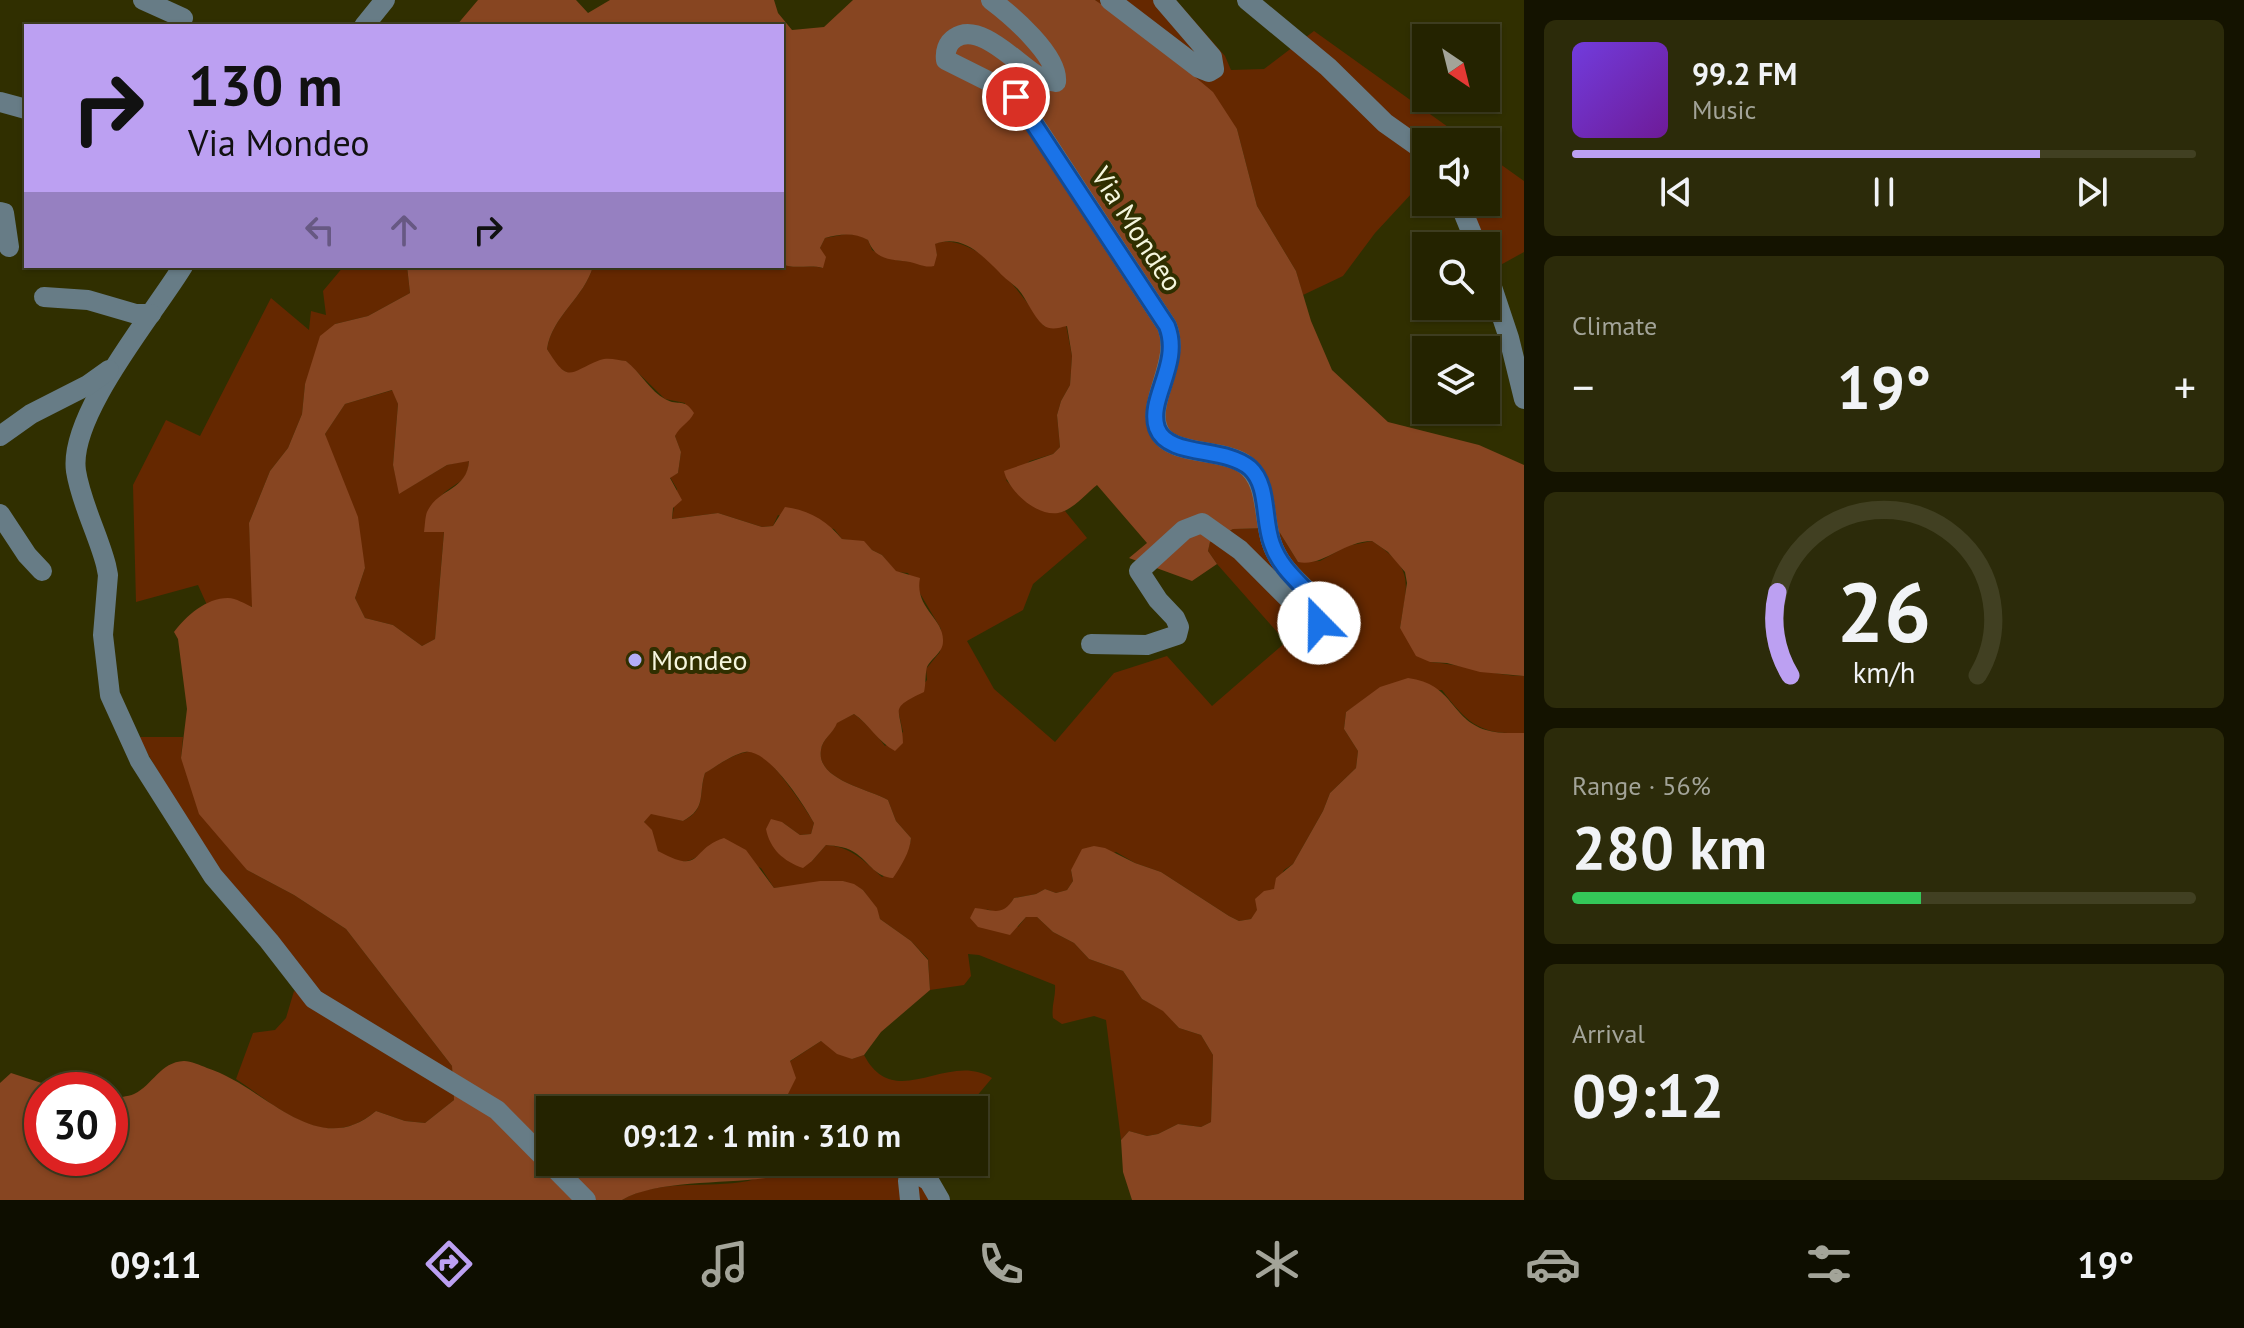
<!DOCTYPE html>
<meta charset="utf-8">
<style>
body{margin:0;font-family:"PT Sans",sans-serif;background:#2c2b0a;color:#f1f3f6;height:100vh;display:flex;flex-direction:column;font-size:30px;white-space:nowrap}
*{box-sizing:border-box;margin:0}
p{font-size:26px;color:#a3a499}
.icon{flex:none;width:44px;height:44px;fill:none;stroke:currentColor;stroke-width:2;stroke-linecap:round;stroke-linejoin:round}
.map{position:relative;flex:1;overflow:hidden}
.side{display:flex;flex-direction:column;gap:20px;padding:20px;background:#141300;width:720px}
.side>*{flex:none}
.banner{position:absolute;left:24px;top:24px;width:760px;height:244px;border-radius:0px;box-shadow:0 2px 6px #0004,0 0 0 2px #414022;background:#bca0f2;color:#111;overflow:hidden}
.needle{width:52px;rotate:145deg}
.fabs{position:absolute;left:1412px;top:24px;display:grid;gap:16px}
.fabs a{display:grid;place-items:center;width:88px;height:88px;border-radius:0px;background:#242300;box-shadow:0 2px 6px #0004,0 0 0 2px #414022;font-size:40px}
.speed{position:absolute;left:24px;top:1072px;display:flex;gap:16px;font-size:40px;font-weight:700;text-align:center}
.speed>*{display:grid;place-content:center;width:104px;height:104px;border-radius:50%;background:#242300;box-shadow:0 2px 6px #0004,0 0 0 2px #414022;line-height:1}
.speed .limit{border:12px solid #d22;background:#fff;color:#111}
.pin{position:absolute;display:grid;place-items:center;width:68px;height:68px;color:#fff;margin:-34px;border:4px solid #fff;border-radius:50%;box-shadow:0 2px 8px #0007}
.me{position:absolute;width:88px;margin:-44px;rotate:338deg;stroke-linejoin:round;filter:drop-shadow(0 0 6px #0008)}
.turn{display:flex;align-items:center;gap:28px;height:168px;padding:0 32px;font-size:36px}
.turn .icon{width:104px;height:104px;stroke-width:2.5}
.turn b{display:block;font-size:56px;line-height:68px}
.lanes{display:flex;align-items:center;height:76px;padding:0 32px;background:#0003;justify-content:center;gap:40px;direction:ltr}
.lanes .off{opacity:.35}
.big{font-size:60px;font-weight:800;line-height:1.1}
.side .card{flex:1;display:flex;flex-direction:column;justify-content:center;gap:12px;min-width:0;padding:0 28px;border-radius:12px;background:#2c2b0a}
.side .dial{align-items:center;gap:0}
.dial svg{height:208px;overflow:visible;fill:none;stroke:#414022;stroke-width:7;stroke-linecap:round;text-anchor:middle}
.dial text{fill:#f1f3f6;stroke:none}
.song{display:flex;align-items:center;gap:24px}
.cover{width:96px;height:96px;border-radius:12px;background:linear-gradient(135deg,hsl(260 70% 55%),hsl(280 70% 35%))}
.played{height:8px;border-radius:4px;background:linear-gradient(90deg,#bca0f2 75%,#414022 75%)}
.keys{display:flex;justify-content:space-around;direction:ltr}
.heat{display:flex;justify-content:space-between;align-items:center;font-size:44px;direction:ltr}
.charge{height:12px;border-radius:6px;background:linear-gradient(90deg,#34c759 56%,#414022 0)}
.trip{position:absolute;left:536px;top:1096px;width:452px;height:80px;border-radius:0px;background:#242300;box-shadow:0 2px 6px #0004,0 0 0 2px #414022;font-weight:800;line-height:80px;text-align:center}
.tab-bar{display:flex;height:128px;justify-content:space-around;align-items:center;background:#0e0e00;color:#a3a499}
.tab-bar .icon{width:56px;height:56px}
.tab-bar .active{color:#bca0f2}
.tab-bar b{font-size:36px;color:#f1f3f6}
main{display:flex;flex:1;min-height:0}
.map>svg:first-child{display:block}
.green{fill:#652800}
.forest{fill:#874521;fill-rule:evenodd}
.lines{fill:none;stroke-linecap:round;stroke-linejoin:round}
.minor{stroke:#677c86;stroke-width:20}
.route-casing{stroke:#114b97;stroke-width:20}
.route{stroke:#1a73e8;stroke-width:14}
.poi-dot{fill:#b3adf9;stroke:#302f00;stroke-width:3}
.labels{text-anchor:middle;stroke-width:8;stroke-linejoin:round;paint-order:stroke}
.street-label{font-size:28px;fill:#f5f6dd;stroke:#302f00}
.poi-label{font-size:28px;fill:#f5f6dd;stroke:#302f00;text-anchor:start}
</style>
<main>
<div class="map">
<svg width="1524" height="1200" viewBox="0 0 1524 1200">
<rect width="100%" height="100%" fill="#302f00"/>
<g class="green">
<polygon points="1095,0 1176,0 1225,56 1231,70 1264,69 1314,31 1469,142 1426,142 1426,178 1375,233 1343,276 1303,295 1296,271 1257,206 1237,129"/>
<polygon points="1486,154 1524,181 1524,252 1495,268 1469,202 1486,202"/>
<path d="M847,234L859,235L868,240L872,250C898,264 909,264 937,255L934,244C977,229 1023,296 1044,326L1066,325L1072,356L1070,385L1061,401L1057,415L1060,447L1053,454L1030,461L1006,480C1021,497 1040,519 1065,511L1087,538L1033,584L1023,610L967,641L994,689L1055,742L1114,673L1167,656L1212,706L1286,642L1217,564L1208,551L1210,542L1233,529L1271,528L1280,533L1298,562L1320,561L1347,546L1372,541C1416,570 1407,582 1400,628L1430,662C1462,664 1492,676 1524,676V733C1480,735 1468,724 1442,690L1377,691L1346,712L1344,729L1358,751L1356,768L1330,793L1323,811L1293,864L1284,870L1274,889L1251,919L1239,921L1229,916L1161,872L1135,863L1116,852L1071,870L1073,881L1067,890L1056,893L1045,889L1036,894L1014,898L1008,908L998,913L986,909L1018,927L1026,917H1037L1053,932L1074,943L1089,959L1123,971L1142,999L1164,1011L1179,1028L1201,1035L1213,1055L1211,1122L1201,1127L1178,1124L1158,1134L1147,1136L1129,1131L1121,1140L1106,1020L1094,1016L1062,1024L1053,1018C1051,1006 1056,997 1055,985L979,955L968,954L971,976L964,985L930,990L928,959L911,941L880,919L876,908L863,890L843,881L774,888L761,868L705,849C694,864 674,866 659,852C653,846 648,830 644,822L651,813L683,821C707,809 698,795 705,773C718,765 742,747 758,753C772,759 806,809 814,823L811,834L800,835L782,822L812,861L826,845C852,847 864,861 882,877L899,868C903,856 910,850 911,838L896,821L888,800C869,789 816,780 821,750C822,739 833,734 836,723L854,714C865,722 876,734 885,746L903,732L898,710L903,700L913,697L927,680L926,669L940,652L941,629L908,573L896,572L882,555L872,550L864,542L842,539L834,529L778,515L773,526L762,527L718,513L672,519L677,489L670,477L678,473L681,452L675,436L685,403L665,399L626,361L601,360L577,373H568L557,367L547,349C552,316 585,297 593,266H782V264C794,270 809,264 822,268L820,248L825,238Z"/>
<polygon points="344,266 407,266 410,293 368,316 335,324 305,384 302,414 288,448 270,471 249,523 253,607 220,599 207,605 198,585 136,602 133,485 166,420 200,436 271,298 309,330 311,311 326,315 323,291"/>
<path d="M393,390L398,404L393,465L400,493L447,465L469,460C468,484 456,481 442,495C433,503 429,521 424,532L444,531L435,639L422,646L393,625L365,618L355,598L365,568L325,434L345,404Z"/>
<path d="M138,737H183L181,758L247,870L294,895L346,929L452,1066L454,1100L425,1123L405,1121L376,1111C325,1154 280,1108 236,1079L253,1033L275,1030L286,1018L294,991L301,994L229,893Z"/>
<path d="M821,1041L852,1059L864,1055C895,1114 947,1050 992,1078L965,1110H780L789,1062Z"/>
<path d="M774,1162H927L948,1200H622C659,1178 707,1189 748,1181C756,1179 765,1176 773,1173Z"/>
</g>
<g class="forest">
<path d="M478,0H576L588,13L610,0H774L778,13L792,30L824,27L853,0H1095L1145,35L1213,92L1237,129L1257,206L1296,271L1311,321L1332,370L1388,422L1479,445L1524,465V676L1480,672L1447,663L1430,662L1416,656L1400,628L1407,583L1405,572L1388,552L1372,541C1343,541 1324,567 1298,562L1280,533L1271,528L1233,529L1210,542L1208,551L1217,564L1192,581L1129,558L1147,543L1097,485C1087,493 1074,508 1062,512C1040,520 1008,491 1004,471L1053,454L1060,447L1057,415L1061,401L1070,385L1072,356L1067,326C1058,328 1051,331 1043,325C1032,315 1027,299 1018,289C1012,283 1004,278 999,272C981,254 962,234 935,244L937,255L934,266C924,268 920,264 910,262C890,259 876,261 868,240C854,232 840,234 825,238L820,248L826,257L823,268C809,264 794,270 782,264V26H456Z"/>
<path d="M407,266H593C585,297 552,316 547,349C569,385 569,372 600,360C608,357 618,360 626,361C640,372 651,392 665,399C679,407 684,397 694,413C689,423 680,426 675,436L681,452L678,473L670,478L682,500L673,508L672,519L718,513L762,527L773,526L785,507C809,510 827,521 842,539L864,541L872,550L882,555L896,571L920,578C914,608 944,618 943,641C943,653 932,657 927,667C925,674 926,684 924,692C886,710 902,707 903,743L895,751C878,742 869,724 854,714L837,723C833,734 822,739 821,750C816,780 869,789 888,800L896,821L911,838C910,852 901,866 893,878C876,877 870,864 857,854C848,847 837,846 826,845L812,861L803,868C783,861 770,849 766,829L771,819L782,822L800,835L811,834L814,823C804,805 768,748 745,752C731,755 717,766 705,773C698,795 707,808 683,821L651,814L644,822L652,830L658,851C704,876 689,849 724,838L746,850L774,888L820,881H843L854,884L863,890L877,908L880,919L911,941L928,960L930,990L881,1032L864,1055L852,1059L837,1054L821,1041L790,1061L796,1078L780,1110H550V1162H774L773,1173L766,1178C724,1184 656,1180 622,1200H0V1083L11,1073L63,1090H42V1158H110V1099C117,1097 128,1097 134,1094C153,1085 160,1062 184,1061C191,1061 200,1065 207,1068C265,1086 316,1162 376,1111L405,1121L425,1123L454,1100L452,1066L346,929L294,895L247,870L199,814L181,758L187,709L178,639L174,632C186,616 206,598 228,598C236,598 245,604 252,607L249,523L270,471L288,448L302,414L305,384L320,336L335,324L368,316L410,293ZM392,390L398,404L393,465L399,494L447,465L469,461C467,491 438,488 427,512C425,517 425,526 424,532H444L435,639L422,646L393,625L365,618L355,598L365,568L358,517L325,434L345,404Z"/>
<path d="M1408,678C1454,684 1450,719 1486,730C1498,734 1511,733 1524,733V1200H1132L1123,1172L1121,1140L1129,1131L1147,1136L1158,1134L1178,1124L1201,1127L1211,1122L1213,1055L1201,1035L1179,1028L1163,1011L1142,999L1123,971L1089,959L1074,943L1053,932L1037,917H1026L1010,935L978,927L970,918L975,908C993,910 1003,917 1014,898L1036,894L1045,889L1056,893L1067,890L1073,881L1071,870L1082,849L1094,846L1105,848L1135,863L1161,872L1229,916L1239,921L1251,919L1257,910L1255,899L1264,891L1274,889L1276,878L1293,864L1323,811L1330,793L1356,768L1358,751L1344,729L1346,712L1380,687Z"/>
</g>
<g class="lines">
<g class="minor">
<polyline points="143,0 183,18"/>
<path d="M991,0C1011,15 1059,56 1056,82C1050,81 1044,80 1038,76C1018,65 980,21 955,38C947,43 945,52 946,60L1006,90L1022,105L1167,326C1182,363 1143,404 1160,433C1172,455 1221,449 1243,463C1268,479 1263,516 1271,541C1282,576 1311,587 1325,614L1319,623L1310,620L1240,550L1202,523L1184,530L1139,571L1158,600L1175,618L1179,627L1177,635L1147,645L1091,644"/>
<polyline points="1110,0 1199,68 1209,72 1214,69 1212,57 1163,0"/>
<polyline points="1247,0 1328,67 1385,123 1426,152"/>
<polyline points="364,26 385,0"/>
<polyline points="0,102 26,109"/>
<polyline points="1459,202 1477,246"/>
<polyline points="0,212 4,213 9,247"/>
<path d="M183,266C154,314 68,415 76,471C81,503 98,534 106,565L108,575L103,635L110,695L140,761L213,876L269,941L314,999L497,1110L586,1200"/>
<polyline points="1486,269 1509,338 1524,399"/>
<polyline points="44,297 88,300 136,314 151,314"/>
<polyline points="0,436 31,414 88,385 109,370"/>
<polyline points="0,514 27,555 42,571"/>
<polyline points="910,1200 908,1181 918,1174 929,1181 940,1200"/>
</g>
</g>
<g class="lines">
<g class="route-casing">
<path id="route" d="M1016,97L1167,326C1182,364 1147,399 1157,428C1168,458 1225,446 1250,468C1269,485 1263,521 1272,544C1282,573 1307,587 1324,611V617L1319,623"/>
</g>
<use href="#route" class="route"/>
</g>
<circle class="poi-dot" cx="635" cy="660" r="8"/>
<g class="labels">
<g class="street-label">
<text transform="translate(1137 229) rotate(57)" y="10">Via Mondeo</text>
</g>
<g class="poi-label">
<text x="651" y="670">Mondeo</text>
</g>
</g>
</svg>
<div class="fabs">
<a><svg class="needle" viewBox="-14 -14 28 28"><path d="M0-13l5 13h-10z" fill="#e53935"/><path d="M0 13l5-13h-10z" fill="#a3a499"/></svg></a>
<a><svg class="icon" aria-label="sound" viewBox="0 0 24 24"><path d="M4 9h4l5-4v14l-5-4H4zM17 9q2 3 0 6"/></svg></a>
<a><svg class="icon" aria-label="search" viewBox="0 0 24 24"><circle cx="10" cy="10" r="6"/><path d="M15 15l6 6"/></svg></a>
<a><svg class="icon" aria-label="layers" viewBox="0 0 24 24"><path d="M12 4l9 5-9 5-9-5zM3 14l9 5 9-5"/></svg></a>
</div>
<div class="speed"><div class="limit">30</div></div>
<div class="pin" style="left:1016px;top:97px;background:#d93025"><svg class="icon" aria-label="arrive" viewBox="0 0 24 24"><path d="M6 21V4h12l-3 4 3 4H6"/></svg></div>
<svg class="me" style="left:1319px;top:623px" viewBox="-20 -20 40 40"><circle r="19" fill="#fff"/><path d="M0-13L10 11 0 6-10 11z" fill="#1a73e8"/></svg>
<div class="trip">09:12 · 1 min · 310 m</div>
<div class="banner">
<div class="turn"><svg class="icon" aria-label="right" viewBox="0 0 24 24"><path d="M7 20v-9h11M14 6l5 5-5 5"/></svg><div><b>130 m</b>Via Mondeo</div></div>
<div class="lanes"><svg class="icon off" aria-label="left" viewBox="0 0 24 24"><path d="M17 20v-9H6M10 6l-5 5 5 5"/></svg><svg class="icon off" aria-label="ahead" viewBox="0 0 24 24"><path d="M12 20V5M6 11l6-6 6 6"/></svg><svg class="icon" aria-label="right" viewBox="0 0 24 24"><path d="M7 20v-9h11M14 6l5 5-5 5"/></svg></div>
</div>
</div>
<section class="side">
<div class="card">
<div class="song"><i class="cover"></i><div><b>99.2 FM</b><p>Music</p></div></div>
<div class="played"></div>
<div class="keys"><svg class="icon" aria-label="previous" viewBox="0 0 24 24"><path d="M18 5L8 12l10 7zM5 5v14"/></svg><svg class="icon" aria-label="pause" viewBox="0 0 24 24"><path d="M8 5v14M16 5v14"/></svg><svg class="icon" aria-label="next" viewBox="0 0 24 24"><path d="M6 5l10 7-10 7zM19 5v14"/></svg></div>
</div>
<div class="card"><p>Climate</p>
<div class="heat"><a>−</a><b class="big">19°</b><a>+</a></div>
</div>
<div class="card dial"><svg viewBox="0 0 100 80">
<path d="M14 69A42 42 0 1 1 86 69"/>
<path d="M14 69A42 42 0 0 1 9 37" stroke="#bca0f2"/>
<text x="50" y="56" font-size="32" font-weight="700">26</text>
<text x="50" y="72" font-size="11">km/h</text>
</svg></div>
<div class="card"><p>Range · 56%</p><b class="big">280 km</b><div class="charge"></div></div>
<div class="card"><p>Arrival</p><b class="big">09:12</b></div>
</section>
</main>
<nav class="tab-bar">
<b>09:11</b>
<svg class="icon active" aria-label="directions" viewBox="0 0 24 24"><path d="M12 3l9 9-9 9-9-9zM9 14v-3h6M13 9l2 2-2 2"/></svg>
<svg class="icon" aria-label="music" viewBox="0 0 24 24"><path d="M9 18V5l10-2v13"/><circle cx="6" cy="18" r="3"/><circle cx="16" cy="16" r="3"/></svg>
<svg class="icon" aria-label="phone" viewBox="0 0 24 24"><path d="M5 4h4l2 5-3 2q2 4 5 5l2-3 5 2v4C11 20 4 13 5 4z"/></svg>
<svg class="icon" aria-label="climate" viewBox="0 0 24 24"><path d="M12 3v18M4 7l16 10M4 17L20 7"/></svg>
<svg class="icon" aria-label="car" viewBox="0 0 24 24"><path d="M5 17H2v-5l4-1 3-4h7l3 4 3 1v5h-3M9 17h6M6 11h13"/><circle cx="7" cy="17" r="2"/><circle cx="17" cy="17" r="2"/></svg>
<svg class="icon" aria-label="filters" viewBox="0 0 24 24"><path d="M4 7h16M4 17h16"/><circle cx="9" cy="7" r="2"/><circle cx="15" cy="17" r="2"/></svg>
<b>19°</b>
</nav>
